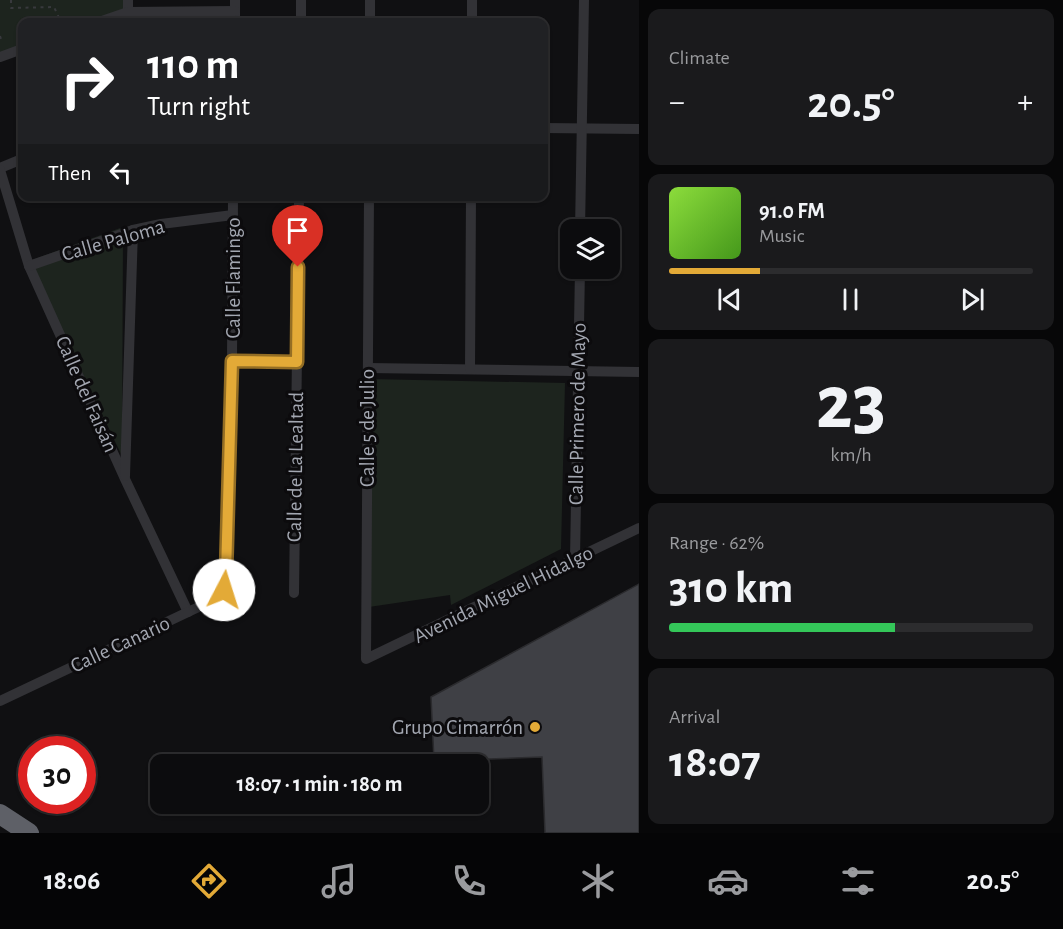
<!DOCTYPE html>
<meta charset="utf-8">
<style>
body{margin:0;font-family:"Alegreya Sans",sans-serif;background:#1a1a1c;color:#f1f3f6;height:100vh;display:flex;flex-direction:column;font-size:22px;white-space:nowrap}
*{box-sizing:border-box;margin:0}
p{font-size:20px;color:#9a9b9e}
.icon{flex:none;width:33px;height:33px;fill:none;stroke:currentColor;stroke-width:2;stroke-linecap:round;stroke-linejoin:round}
.map{position:relative;flex:1;overflow:hidden}
.details{display:flex;flex-direction:column;gap:9px;padding:9px;background:#070708;width:424px}
.details>*{flex:none}
.banner{position:absolute;left:18px;top:18px;width:530px;height:183px;border-radius:12px;box-shadow:0 2px 4px #0004,0 0 0 2px #2c2c2e;background:#202124;color:#fff;overflow:hidden}
.controls{position:absolute;left:560px;top:219px;display:grid;gap:12px}
.controls a{display:grid;place-items:center;width:60px;height:60px;border-radius:12px;background:#0c0c0e;box-shadow:0 2px 4px #0004,0 0 0 2px #2c2c2e;font-size:30px}
.speed{position:absolute;left:18px;top:736px;display:flex;gap:12px;font-size:30px;font-weight:700;text-align:center}
.speed>*{display:grid;place-content:center;width:78px;height:78px;border-radius:50%;background:#0c0c0e;box-shadow:0 2px 4px #0004,0 0 0 2px #2c2c2e;line-height:1}
.speed .limit{border:9px solid #d22;background:#fff;color:#111}
.pin{position:absolute;display:grid;place-items:center;width:51px;height:51px;color:#fff;margin:-62px -26px;border-radius:50% 50% 50% 0;rotate:-45deg;box-shadow:0 0 6px #0007}
.pin .icon{rotate:45deg}
.me{position:absolute;width:66px;margin:-33px;rotate:5deg;stroke-linejoin:round;filter:drop-shadow(0 0 4px #0008)}
.turn{display:flex;align-items:center;gap:21px;height:126px;padding:0 30px;font-size:27px}
.turn .icon{width:78px;height:78px;stroke-width:2.5}
.turn b{display:block;font-size:42px;line-height:51px}
.then{display:flex;align-items:center;height:57px;padding:0 30px;background:#0003;gap:12px;font-size:22px}
.big{font-size:45px;font-weight:700;line-height:1.1}
.details .widget{flex:1;display:flex;flex-direction:column;justify-content:center;gap:9px;min-width:0;padding:0 21px;border-radius:12px;background:#1a1a1c}
.details .dial{align-items:center;gap:0}
.dial b{font-size:78px;line-height:1}
.song{display:flex;align-items:center;gap:18px}
.cover{width:72px;height:72px;border-radius:9px;background:linear-gradient(135deg,hsl(90 70% 55%),hsl(100 70% 35%))}
.played{height:6px;border-radius:3px;background:linear-gradient(90deg,#e3aa37 25%,#2c2c2e 25%)}
.keys{display:flex;justify-content:space-around;direction:ltr}
.heat{display:flex;justify-content:space-between;align-items:center;font-size:33px;direction:ltr}
.charge{height:9px;border-radius:4px;background:linear-gradient(90deg,#34c759 62%,#2c2c2e 0)}
.trip{position:absolute;left:150px;top:754px;width:339px;height:60px;border-radius:12px;background:#0c0c0e;box-shadow:0 2px 4px #0004,0 0 0 2px #2c2c2e;font-weight:700;line-height:60px;text-align:center}
.dock{display:flex;height:96px;justify-content:space-around;align-items:center;background:#050506;color:#9a9b9e}
.dock .icon{width:42px;height:42px}
.dock .active{color:#e3aa37}
.dock b{font-size:27px;color:#f1f3f6}
main{display:flex;flex:1;min-height:0}
.map>svg:first-child{display:block}
.green{fill:#1d241e}
.building{fill:#3f4045;stroke:#2b2b2e;stroke-width:1.5}
.lines{fill:none;stroke-linecap:round;stroke-linejoin:round}
.path{stroke:#38393d;stroke-width:2;stroke-dasharray:3 4.5;stroke-linecap:butt}
.street{stroke:#323236;stroke-width:10}
.highway{stroke:#5e6067;stroke-width:20}
.route-casing{stroke:#946e24;stroke-width:15}
.route{stroke:#e3aa37;stroke-width:10}
.poi-dot{fill:#e3aa37;stroke:#0c0b0d;stroke-width:2}
.labels{text-anchor:middle;stroke-width:6;stroke-linejoin:round;paint-order:stroke}
.street-label{font-size:21px;fill:#a3a7b1;stroke:#0c0b0d}
.poi-label{font-size:21px;fill:#a3a7b1;stroke:#0c0b0d;text-anchor:end}
</style>
<main>
<div class="map">
<svg width="639" height="833" viewBox="0 0 639 833">
<rect width="100%" height="100%" fill="#101012"/>
<g class="green">
<polygon points="0,0 127,0 128,16 108,22 22,22 22,50 0,58"/>
<polygon points="123,227 122,456 29,261"/>
<polygon points="369,379 565,383 561,549 451,605 450,595 362,608"/>
</g>
<polygon class="building" points="639,584 639,833 545,833 542,757 434,761 431,697"/>
<g class="lines">
<g class="path">
<polyline points="11,0 11,8 54,7 60,20"/>
<polyline points="0,36 1,39"/>
</g>
<g class="street">
<polyline points="128,0 128,12"/>
<polyline points="235,0 235,22"/>
<polyline points="99,22 128,12 235,11"/>
<polyline points="301,22 301,0"/>
<polyline points="370,22 370,0"/>
<polyline points="472,22 472,0"/>
<polyline points="0,57 22,49"/>
<polyline points="543,128 639,129"/>
<polyline points="0,168 22,159"/>
<polyline points="0,170 29,266 125,479 188,612"/>
<polyline points="369,196 366,659 639,528"/>
<polyline points="580,230 584,0"/>
<polyline points="29,266 133,230 161,224 233,215"/>
<polyline points="232,361 296,362"/>
<polyline points="368,368 639,372"/>
<polyline points="470,369 471,196"/>
<polyline points="125,476 133,230"/>
<polyline points="575,559 580,268"/>
<polyline points="294,593 299,196"/>
<path d="M0,701L188,612C208,602 225,600 226,574L232,361L233,196"/>
</g>
<polyline class="highway" points="0,814 29,833"/>
</g>
<g class="lines">
<g class="route-casing">
<polyline id="route" points="224,590 226,574 232,361 297,362 298,267"/>
</g>
<use href="#route" class="route"/>
</g>
<circle class="poi-dot" cx="535" cy="727" r="6"/>
<g class="labels">
<g class="street-label">
<text transform="translate(113 240) rotate(-16)" y="7">Calle Paloma</text>
<text transform="translate(233 278) rotate(-90)" y="7">Calle Flamingo</text>
<text transform="translate(87 394) rotate(66)" y="7">Calle del Faisán</text>
<text transform="translate(577 414) rotate(-89)" y="7">Calle Primero de Mayo</text>
<text transform="translate(367 428) rotate(-90)" y="7">Calle 5 de Julio</text>
<text transform="translate(295 467) rotate(-89)" y="7">Calle de La Lealtad</text>
<text transform="translate(503 594) rotate(-26)" y="7">Avenida Miguel Hidalgo</text>
<text transform="translate(120 644) rotate(-25)" y="7">Calle Canario</text>
</g>
<g class="poi-label">
<text x="523" y="734">Grupo Cimarrón</text>
</g>
</g>
</svg>
<div class="controls">
<a><svg class="icon" aria-label="layers" viewBox="0 0 24 24"><path d="M12 4l9 5-9 5-9-5zM3 14l9 5 9-5"/></svg></a>
</div>
<div class="speed"><div class="limit">30</div></div>
<div class="pin" style="left:298px;top:267px;background:#d93025"><svg class="icon" aria-label="arrive" viewBox="0 0 24 24"><path d="M6 21V4h12l-3 4 3 4H6"/></svg></div>
<svg class="me" style="left:224px;top:590px" viewBox="-20 -20 40 40"><circle r="19" fill="#fff"/><path d="M0-13L10 11 0 6-10 11z" fill="#e3aa37"/></svg>
<div class="trip">18:07 · 1 min · 180 m</div>
<div class="banner">
<div class="turn"><svg class="icon" aria-label="right" viewBox="0 0 24 24"><path d="M7 20v-9h11M14 6l5 5-5 5"/></svg><div><b>110 m</b>Turn right</div></div>
<div class="then">Then<svg class="icon" aria-label="left" viewBox="0 0 24 24"><path d="M17 20v-9H6M10 6l-5 5 5 5"/></svg></div>
</div>
</div>
<section class="details">
<div class="widget"><p>Climate</p>
<div class="heat"><a>−</a><b class="big">20.5°</b><a>+</a></div>
</div>
<div class="widget">
<div class="song"><i class="cover"></i><div><b>91.0 FM</b><p>Music</p></div></div>
<div class="played"></div>
<div class="keys"><svg class="icon" aria-label="previous" viewBox="0 0 24 24"><path d="M18 5L8 12l10 7zM5 5v14"/></svg><svg class="icon" aria-label="pause" viewBox="0 0 24 24"><path d="M8 5v14M16 5v14"/></svg><svg class="icon" aria-label="next" viewBox="0 0 24 24"><path d="M6 5l10 7-10 7zM19 5v14"/></svg></div>
</div>
<div class="widget dial"><b>23</b><p>km/h</p></div>
<div class="widget"><p>Range · 62%</p><b class="big">310 km</b><div class="charge"></div></div>
<div class="widget"><p>Arrival</p><b class="big">18:07</b></div>
</section>
</main>
<nav class="dock">
<b>18:06</b>
<svg class="icon active" aria-label="directions" viewBox="0 0 24 24"><path d="M12 3l9 9-9 9-9-9zM9 14v-3h6M13 9l2 2-2 2"/></svg>
<svg class="icon" aria-label="music" viewBox="0 0 24 24"><path d="M9 18V5l10-2v13"/><circle cx="6" cy="18" r="3"/><circle cx="16" cy="16" r="3"/></svg>
<svg class="icon" aria-label="phone" viewBox="0 0 24 24"><path d="M5 4h4l2 5-3 2q2 4 5 5l2-3 5 2v4C11 20 4 13 5 4z"/></svg>
<svg class="icon" aria-label="climate" viewBox="0 0 24 24"><path d="M12 3v18M4 7l16 10M4 17L20 7"/></svg>
<svg class="icon" aria-label="car" viewBox="0 0 24 24"><path d="M5 17H2v-5l4-1 3-4h7l3 4 3 1v5h-3M9 17h6M6 11h13"/><circle cx="7" cy="17" r="2"/><circle cx="17" cy="17" r="2"/></svg>
<svg class="icon" aria-label="filters" viewBox="0 0 24 24"><path d="M4 7h16M4 17h16"/><circle cx="9" cy="7" r="2"/><circle cx="15" cy="17" r="2"/></svg>
<b>20.5°</b>
</nav>
